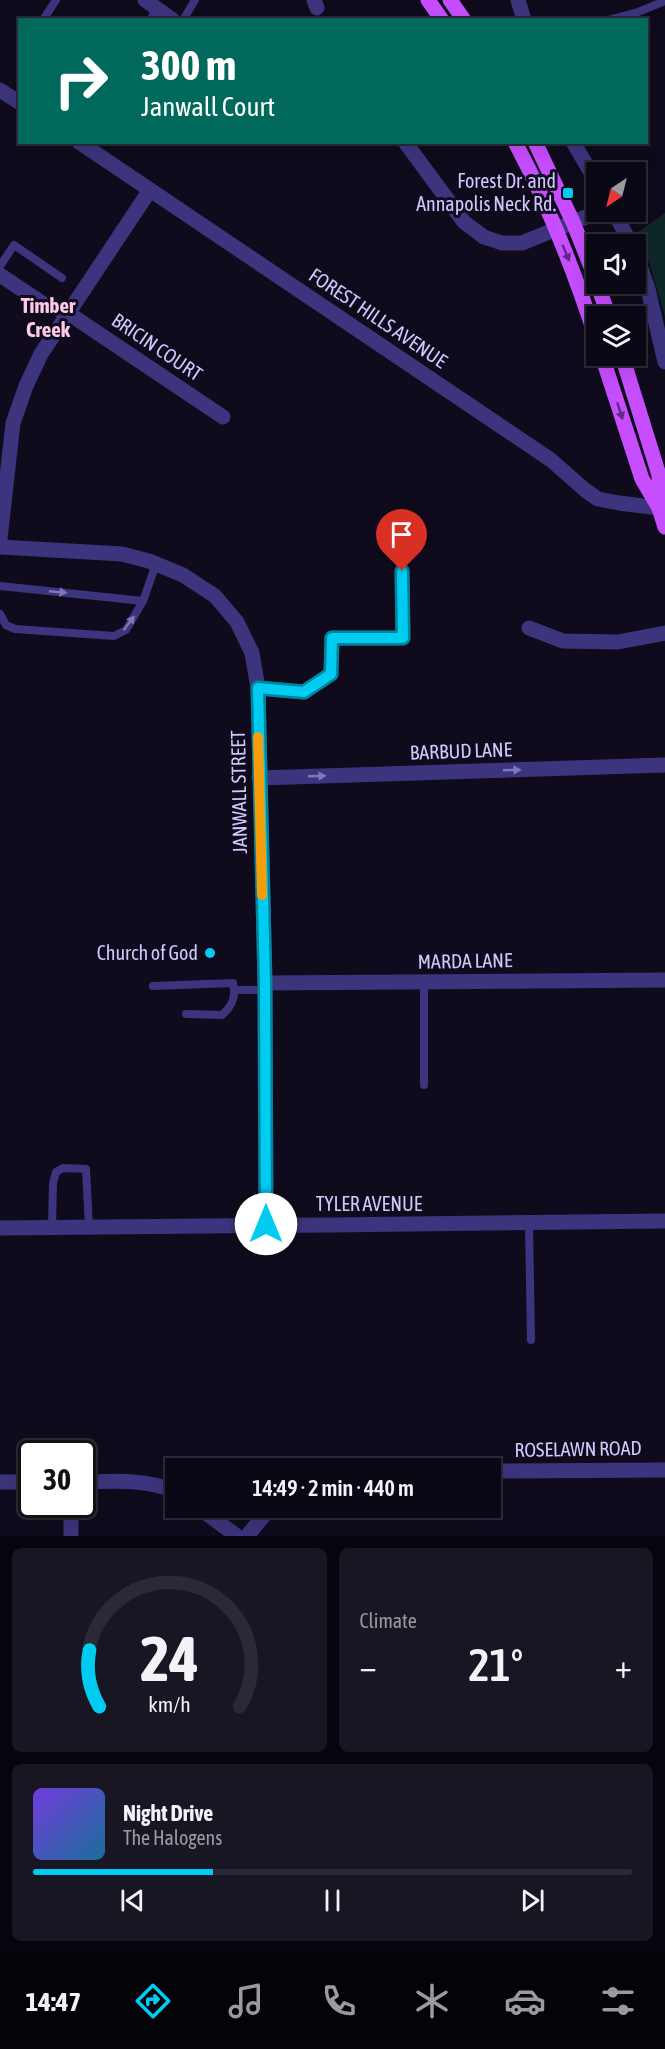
<!DOCTYPE html>
<meta charset="utf-8">
<style>
body{margin:0;font-family:"Asap Condensed",sans-serif;background:#191623;color:#f1f3f6;height:100vh;display:flex;flex-direction:column;font-size:22px;white-space:nowrap}
*{box-sizing:border-box;margin:0}
p{font-size:20px;color:#9a9aa1}
.icon{flex:none;width:33px;height:33px;fill:none;stroke:currentColor;stroke-width:2;stroke-linecap:round;stroke-linejoin:round}
.map{position:relative;height:1536px;overflow:hidden}
.sheet{display:flex;flex-direction:column;gap:12px;padding:12px;background:#06040c;flex:1}
.sheet>*{flex:none}
.hud{position:absolute;left:18px;top:18px;width:630px;height:126px;border-radius:0px;box-shadow:0 6px 24px #0002,0 0 0 2px #2b2935;background:#00695c;color:#fff;overflow:hidden}
.needle{width:39px;rotate:215deg}
.tools{position:absolute;left:586px;top:162px;display:grid;gap:12px}
.tools a{display:grid;place-items:center;width:60px;height:60px;border-radius:0px;background:#0b0816;box-shadow:0 6px 24px #0002,0 0 0 2px #2b2935;font-size:30px}
.speed{position:absolute;left:18px;top:1440px;display:flex;gap:12px;font-size:30px;font-weight:700;text-align:center}
.speed>*{display:grid;place-content:center;width:78px;height:78px;border-radius:50%;background:#0b0816;box-shadow:0 6px 24px #0002,0 0 0 2px #2b2935;line-height:1}
.speed .limit{border:3px solid #111;border-radius:9px;background:#fff;color:#111}
.pin{position:absolute;display:grid;place-items:center;width:51px;height:51px;color:#fff;margin:-62px -26px;border-radius:50% 50% 50% 0;rotate:-45deg;box-shadow:0 0 6px #0007}
.pin .icon{rotate:45deg}
.me{position:absolute;width:66px;margin:-33px;rotate:0deg;stroke-linejoin:round;filter:drop-shadow(0 0 4px #0008)}
.turn{display:flex;align-items:center;gap:21px;height:126px;padding:0 24px;font-size:27px}
.turn .icon{width:78px;height:78px;stroke-width:2.5}
.turn b{display:block;font-size:42px;line-height:51px}
.big{font-size:45px;font-weight:600;line-height:1.1}
.sheet .widget{flex:1;display:flex;flex-direction:column;justify-content:center;gap:9px;min-width:0;padding:0 21px;border-radius:9px;background:#191623}
.sheet .dial{align-items:center;gap:0}
.dial svg{height:156px;overflow:visible;fill:none;stroke:#2b2935;stroke-width:7;stroke-linecap:round;text-anchor:middle}
.dial text{fill:#f1f3f6;stroke:none}
.song{display:flex;align-items:center;gap:18px}
.cover{width:72px;height:72px;border-radius:9px;background:linear-gradient(135deg,hsl(260 70% 55%),hsl(200 70% 35%))}
.played{height:6px;border-radius:3px;background:linear-gradient(90deg,#00ccf2 30%,#2b2935 30%)}
.keys{display:flex;justify-content:space-around;direction:ltr}
.heat{display:flex;justify-content:space-between;align-items:center;font-size:33px;direction:ltr}
.sheet .tiles{flex:1;display:grid;gap:12px;grid-template-columns:1fr 1fr}
.widget:last-child{grid-column:span 2}
.trip{position:absolute;left:165px;top:1458px;width:336px;height:60px;border-radius:0px;background:#0b0816;box-shadow:0 6px 24px #0002,0 0 0 2px #2b2935;font-weight:600;line-height:60px;text-align:center}
.menu{display:flex;height:96px;justify-content:space-around;align-items:center;background:#040309;color:#9a9aa1}
.menu .icon{width:42px;height:42px}
.menu .selected{color:#00ccf2}
.menu b{font-size:27px;color:#f1f3f6}
.map>svg:first-child{display:block}
.green{fill:#0e2727}
.lines{fill:none;stroke-linecap:round;stroke-linejoin:round}
.service{stroke:#3c357d;stroke-width:8}
.minor{stroke:#3c357d;stroke-width:15}
.tertiary{stroke:#3c357d;stroke-width:15}
.primary{stroke:#c74eff;stroke-width:15}
.oneway{fill:#622983}
.oneway2{fill:#7f77b8}
.route-casing{stroke:#00859d;stroke-width:15}
.route{stroke:#00ccf2;stroke-width:10}
.slow{stroke:#f59e0b;stroke-width:10}
.poi-dot{fill:#00ccf2;stroke:#0f0b1d;stroke-width:2}
.labels{text-anchor:middle;stroke-width:6;stroke-linejoin:round;paint-order:stroke}
.poi-label{font-size:20px;fill:#d1c7ff;stroke:#0f0b1d;text-anchor:end}
.street-label{font-size:20px;fill:#d1c7ff;stroke:#0f0b1d}
.neighbourhood-label{font-size:21px;font-weight:bold;fill:#ffc9e8;stroke:#0f0b1d}
</style>
<div class="map">
<svg width="665" height="1536" viewBox="0 0 665 1536">
<rect width="100%" height="100%" fill="#0f0b1d"/>
<polygon class="green" points="665,213 665,317 650,265 635,234"/>
<g class="lines">
<g class="service">
<polyline points="43,20 56,0"/>
<polyline points="150,20 157,9"/>
<polyline points="183,20 195,0"/>
<polyline points="608,20 638,12 665,1"/>
<polyline points="0,266 14,245 62,278"/>
<polyline points="0,586 143,601 156,564"/>
<polyline points="0,614 6,625 15,629 114,636 126,630 143,601"/>
<polyline points="424,982 424,1085"/>
<polyline points="153,986 233,983 234,990 265,990"/>
<path d="M186,1014L222,1015C229,1009 235,1000 234,990"/>
<polyline points="529,1224 531,1340"/>
<polyline points="52,1228 53,1183 56,1172 63,1168 86,1169 89,1227"/>
</g>
<g class="minor">
<polyline points="145,0 173,20"/>
<polyline points="314,0 317,8"/>
<polyline points="518,0 524,20"/>
<polyline points="405,142 464,222 484,237 502,243 522,243 598,212"/>
<polyline points="573,142 597,183"/>
<polyline points="614,212 631,244"/>
<polyline points="636,254 648,289 665,362"/>
<polyline points="0,275 45,305 68,313 223,417"/>
<polyline points="0,539 13,423 26,386 41,354 150,190"/>
<polyline points="0,547 122,554 149,561 183,575 215,596 237,622 252,653 258,688 265,983 266,1224"/>
<polyline points="529,628 563,641 618,642 665,633"/>
<polyline points="258,688 304,692 331,674 332,638 403,638 402,571"/>
<polyline points="259,778 665,765"/>
<polyline points="265,983 665,980"/>
<polyline points="490,1471 665,1470"/>
<polyline points="0,1482 32,1482"/>
<path d="M82,1482C118,1481 142,1479 176,1491"/>
<polyline points="199,1508 237,1536"/>
<polyline points="71,1536 71,1504"/>
<polyline points="247,1536 270,1508"/>
</g>
<g class="tertiary">
<polyline points="0,90 20,103"/>
<polyline points="79,142 551,460 585,490 598,499 619,503 659,508"/>
<path d="M0,1228C222,1225 443,1225 665,1221"/>
</g>
<g class="primary">
<polyline points="428,0 442,20"/>
<polyline points="450,0 464,20"/>
<path d="M515,142C549,206 575,273 597,341"/>
<polyline points="535,142 573,222 597,282"/>
<polyline points="597,284 609,316"/>
<polyline points="602,356 642,479 659,508 665,527"/>
<polyline points="622,356 659,475 659,508"/>
</g>
</g>
<defs><path id="oneway-solid" d="M-6-.8H1V-3.2L6.5 0L1 3.2V.8H-6Z" transform="scale(1.5)"/></defs>
<g class="oneway">
<use href="#oneway-solid" transform="translate(566 253) rotate(67)"/>
<use href="#oneway-solid" transform="translate(620 411) rotate(72)"/>
</g>
<g class="oneway2">
<use href="#oneway-solid" transform="translate(58 592) rotate(5)"/>
<use href="#oneway-solid" transform="translate(129 623) rotate(-53)"/>
<use href="#oneway-solid" transform="translate(512 770) rotate(-2)"/>
<use href="#oneway-solid" transform="translate(317 776) rotate(-2)"/>
</g>
<g class="lines">
<g class="route-casing">
<polyline id="route" points="266,1224 265,983 258,688 304,692 331,674 332,638 403,638 402,571"/>
</g>
<use href="#route" class="route"/>
<polyline class="slow" points="258,737 262,895"/>
</g>
<g class="poi-dot">
<rect x="562" y="187" width="12" height="12" rx="3"/>
<circle cx="210" cy="953" r="6"/>
</g>
<g class="labels">
<g class="poi-label">
<text x="556" y="188">Forest Dr. and<tspan x="556" dy="23">Annapolis Neck Rd.</tspan></text>
<text x="198" y="960">Church of God</text>
</g>
<g class="street-label">
<text transform="translate(378 318) rotate(34)" y="7">FOREST HILLS AVENUE</text>
<text transform="translate(157 347) rotate(34)" y="7">BRICIN COURT</text>
<text transform="translate(461 751) rotate(-2)" y="7">BARBUD LANE</text>
<text transform="translate(239 792) rotate(-91)" y="7">JANWALL STREET</text>
<text transform="translate(465 961) rotate(-1)" y="7">MARDA LANE</text>
<text x="369" y="1211">TYLER AVENUE</text>
<text transform="translate(578 1449) rotate(-1)" y="7">ROSELAWN ROAD</text>
</g>
<g class="neighbourhood-label">
<text x="48" y="313">Timber<tspan x="48" dy="24">Creek</tspan></text>
</g>
</g>
</svg>
<div class="tools">
<a><svg class="needle" viewBox="-14 -14 28 28"><path d="M0-13l5 13h-10z" fill="#e53935"/><path d="M0 13l5-13h-10z" fill="#9a9aa1"/></svg></a>
<a><svg class="icon" aria-label="sound" viewBox="0 0 24 24"><path d="M4 9h4l5-4v14l-5-4H4zM17 9q2 3 0 6"/></svg></a>
<a><svg class="icon" aria-label="layers" viewBox="0 0 24 24"><path d="M12 4l9 5-9 5-9-5zM3 14l9 5 9-5"/></svg></a>
</div>
<div class="speed"><div class="limit">30</div></div>
<div class="pin" style="left:402px;top:571px;background:#d93025"><svg class="icon" aria-label="arrive" viewBox="0 0 24 24"><path d="M6 21V4h12l-3 4 3 4H6"/></svg></div>
<svg class="me" style="left:266px;top:1224px" viewBox="-20 -20 40 40"><circle r="19" fill="#fff"/><path d="M0-13L10 11 0 6-10 11z" fill="#00ccf2"/></svg>
<div class="trip">14:49 · 2 min · 440 m</div>
<div class="hud">
<div class="turn"><svg class="icon" aria-label="right" viewBox="0 0 24 24"><path d="M7 20v-9h11M14 6l5 5-5 5"/></svg><div><b>300 m</b>Janwall Court</div></div>
</div>
</div>
<section class="sheet">
<div class="tiles">
<div class="widget dial"><svg viewBox="0 0 100 80">
<path d="M14 69A42 42 0 1 1 86 69"/>
<path d="M14 69A42 42 0 0 1 9 40" stroke="#00ccf2"/>
<text x="50" y="56" font-size="32" font-weight="700">24</text>
<text x="50" y="72" font-size="11">km/h</text>
</svg></div>
<div class="widget"><p>Climate</p>
<div class="heat"><a>−</a><b class="big">21°</b><a>+</a></div>
</div>
<div class="widget">
<div class="song"><i class="cover"></i><div><b>Night Drive</b><p>The Halogens</p></div></div>
<div class="played"></div>
<div class="keys"><svg class="icon" aria-label="previous" viewBox="0 0 24 24"><path d="M18 5L8 12l10 7zM5 5v14"/></svg><svg class="icon" aria-label="pause" viewBox="0 0 24 24"><path d="M8 5v14M16 5v14"/></svg><svg class="icon" aria-label="next" viewBox="0 0 24 24"><path d="M6 5l10 7-10 7zM19 5v14"/></svg></div>
</div>
</div>
</section>
<nav class="menu">
<b>14:47</b>
<svg class="icon selected" aria-label="directions" viewBox="0 0 24 24"><path d="M12 3l9 9-9 9-9-9zM9 14v-3h6M13 9l2 2-2 2"/></svg>
<svg class="icon" aria-label="music" viewBox="0 0 24 24"><path d="M9 18V5l10-2v13"/><circle cx="6" cy="18" r="3"/><circle cx="16" cy="16" r="3"/></svg>
<svg class="icon" aria-label="phone" viewBox="0 0 24 24"><path d="M5 4h4l2 5-3 2q2 4 5 5l2-3 5 2v4C11 20 4 13 5 4z"/></svg>
<svg class="icon" aria-label="climate" viewBox="0 0 24 24"><path d="M12 3v18M4 7l16 10M4 17L20 7"/></svg>
<svg class="icon" aria-label="car" viewBox="0 0 24 24"><path d="M5 17H2v-5l4-1 3-4h7l3 4 3 1v5h-3M9 17h6M6 11h13"/><circle cx="7" cy="17" r="2"/><circle cx="17" cy="17" r="2"/></svg>
<svg class="icon" aria-label="filters" viewBox="0 0 24 24"><path d="M4 7h16M4 17h16"/><circle cx="9" cy="7" r="2"/><circle cx="15" cy="17" r="2"/></svg>
</nav>
